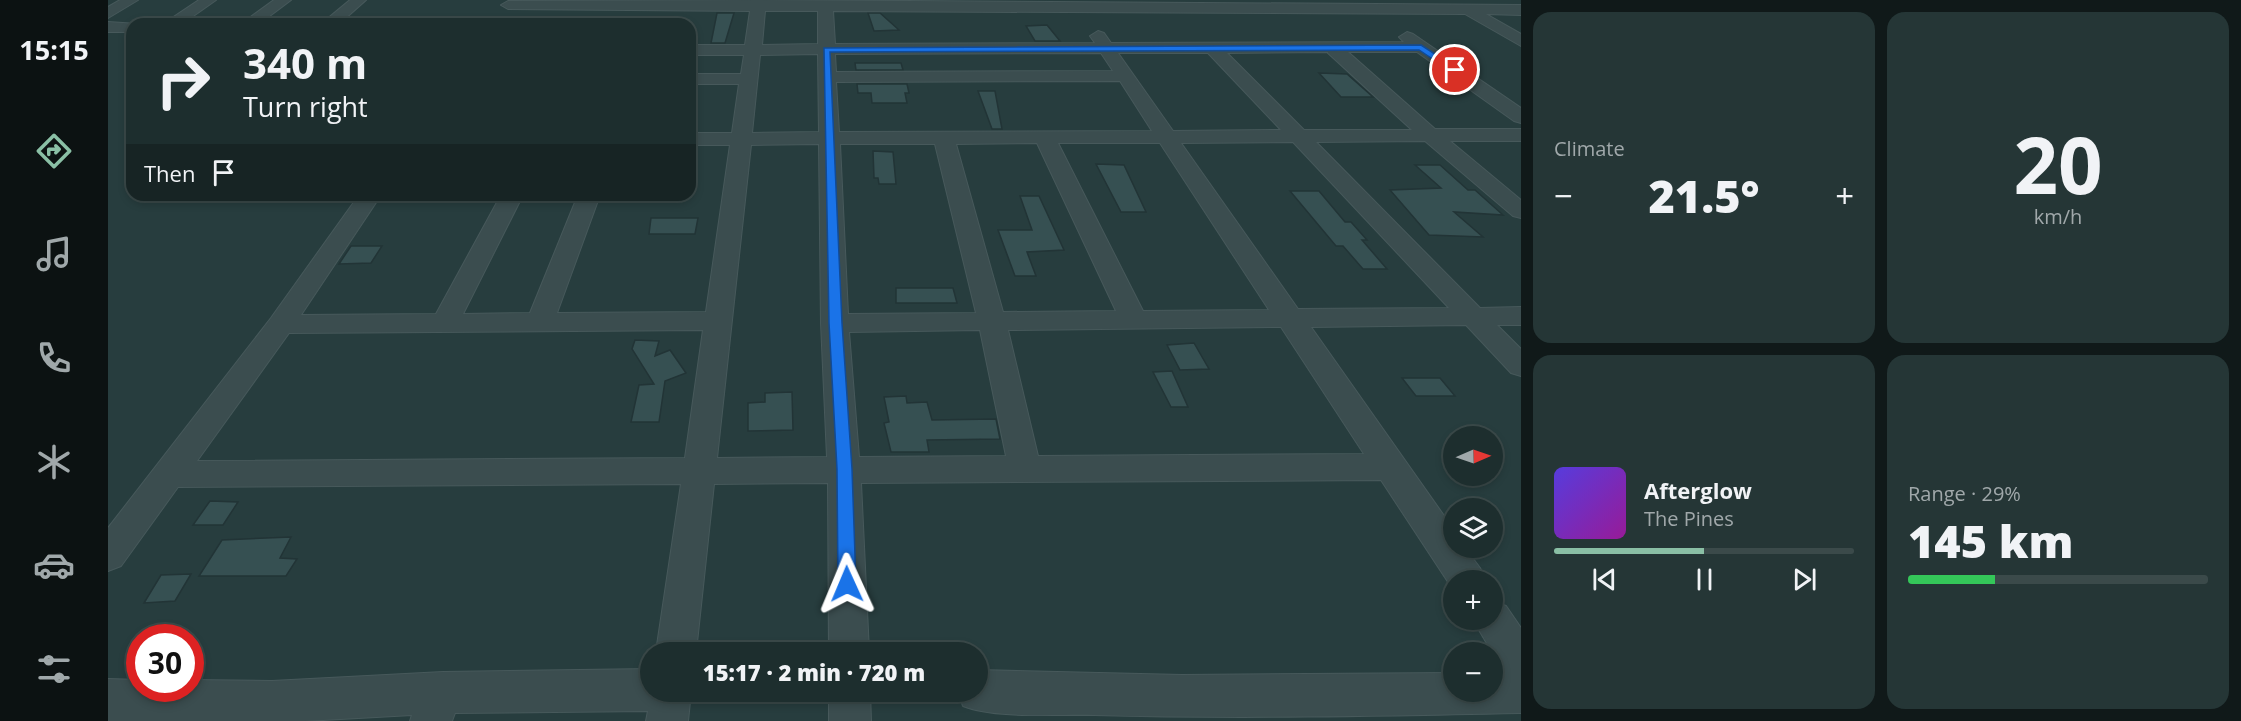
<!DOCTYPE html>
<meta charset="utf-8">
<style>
body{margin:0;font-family:"Open Sans",sans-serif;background:#253636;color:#f1f3f6;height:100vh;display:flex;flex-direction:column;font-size:22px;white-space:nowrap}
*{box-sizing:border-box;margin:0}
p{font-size:20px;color:#a0a8aa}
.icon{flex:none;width:33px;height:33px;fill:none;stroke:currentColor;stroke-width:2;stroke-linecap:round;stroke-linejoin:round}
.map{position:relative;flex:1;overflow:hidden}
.side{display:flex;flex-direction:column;gap:12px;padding:12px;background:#101919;width:720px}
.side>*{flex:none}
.hud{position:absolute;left:18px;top:18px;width:570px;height:183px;border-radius:18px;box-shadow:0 3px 9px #0003,0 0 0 2px #3b4a4a;background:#1d2e2e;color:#f1f3f6;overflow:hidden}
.needle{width:39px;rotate:88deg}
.buttons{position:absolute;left:1335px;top:426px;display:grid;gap:12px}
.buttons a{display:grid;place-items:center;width:60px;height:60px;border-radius:50%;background:#1d2e2e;box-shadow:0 3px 9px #0003,0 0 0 2px #3b4a4a;font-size:30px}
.speed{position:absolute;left:18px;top:624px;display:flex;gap:12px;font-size:30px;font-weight:700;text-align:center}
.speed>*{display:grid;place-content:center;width:78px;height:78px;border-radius:50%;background:#1d2e2e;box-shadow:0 3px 9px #0003,0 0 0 2px #3b4a4a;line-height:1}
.speed .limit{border:9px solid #d22;background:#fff;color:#111}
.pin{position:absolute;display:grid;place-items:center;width:51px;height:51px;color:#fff;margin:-26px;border:3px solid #fff;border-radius:50%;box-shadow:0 2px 6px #0007}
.me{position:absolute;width:66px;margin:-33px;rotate:359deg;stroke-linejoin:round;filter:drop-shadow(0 0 4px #0008)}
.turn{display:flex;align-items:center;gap:21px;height:126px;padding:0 18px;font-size:27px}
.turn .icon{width:78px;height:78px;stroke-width:2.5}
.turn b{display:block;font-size:42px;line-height:51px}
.then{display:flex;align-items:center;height:57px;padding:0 18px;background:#0003;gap:12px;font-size:22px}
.big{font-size:45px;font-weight:800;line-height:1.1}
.side .tile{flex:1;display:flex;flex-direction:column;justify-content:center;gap:9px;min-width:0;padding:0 21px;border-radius:18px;background:#253636}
.side .dial{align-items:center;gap:0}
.dial b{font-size:78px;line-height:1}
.song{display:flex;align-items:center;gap:18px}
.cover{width:72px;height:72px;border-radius:9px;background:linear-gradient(135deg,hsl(250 70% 55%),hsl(300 70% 35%))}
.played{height:6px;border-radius:3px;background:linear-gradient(90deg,#8abfa5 50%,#3b4a4a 50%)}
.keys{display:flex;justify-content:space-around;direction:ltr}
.heat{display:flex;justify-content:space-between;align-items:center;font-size:33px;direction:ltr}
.charge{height:9px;border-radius:4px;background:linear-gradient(90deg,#34c759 29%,#3b4a4a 0)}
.side .tiles{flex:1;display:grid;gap:12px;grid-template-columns:repeat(2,1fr)}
.trip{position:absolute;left:532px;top:642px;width:348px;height:60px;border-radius:30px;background:#1d2e2e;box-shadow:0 3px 9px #0003,0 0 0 2px #3b4a4a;font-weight:800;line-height:60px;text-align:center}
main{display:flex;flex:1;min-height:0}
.tab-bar{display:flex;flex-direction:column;width:108px;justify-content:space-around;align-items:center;background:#0c1212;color:#a0a8aa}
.tab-bar .icon{width:42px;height:42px}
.tab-bar .selected{color:#8abfa5}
.tab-bar b{font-size:27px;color:#f1f3f6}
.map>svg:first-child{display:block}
.building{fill:#365052;stroke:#223436;stroke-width:1.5}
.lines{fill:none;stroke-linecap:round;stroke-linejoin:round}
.minor-casing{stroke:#47595b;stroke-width:2}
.minor{fill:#3b4d4f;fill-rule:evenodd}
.route{fill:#1a73e8;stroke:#114b97;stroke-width:1.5}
</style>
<main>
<nav class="tab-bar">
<b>15:15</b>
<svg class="icon selected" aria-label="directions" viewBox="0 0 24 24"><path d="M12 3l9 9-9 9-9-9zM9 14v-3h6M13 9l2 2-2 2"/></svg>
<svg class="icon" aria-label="music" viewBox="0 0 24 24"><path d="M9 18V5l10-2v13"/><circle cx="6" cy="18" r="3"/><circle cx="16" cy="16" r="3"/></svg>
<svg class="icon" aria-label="phone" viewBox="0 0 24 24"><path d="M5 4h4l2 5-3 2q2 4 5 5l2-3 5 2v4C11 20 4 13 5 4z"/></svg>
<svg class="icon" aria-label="climate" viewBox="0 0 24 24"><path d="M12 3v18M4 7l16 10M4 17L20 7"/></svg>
<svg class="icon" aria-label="car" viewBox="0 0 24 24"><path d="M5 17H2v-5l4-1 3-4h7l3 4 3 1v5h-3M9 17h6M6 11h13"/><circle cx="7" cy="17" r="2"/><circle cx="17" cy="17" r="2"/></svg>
<svg class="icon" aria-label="filters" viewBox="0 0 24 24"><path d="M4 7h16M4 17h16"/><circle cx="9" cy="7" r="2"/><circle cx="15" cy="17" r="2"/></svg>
</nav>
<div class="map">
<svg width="1413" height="721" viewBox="0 0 1413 721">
<rect width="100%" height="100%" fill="#273d3e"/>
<g class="building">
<polygon points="609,13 626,13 617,43 603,43"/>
<polygon points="760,13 772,13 791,30 766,31"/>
<polygon points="939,25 952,41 927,41 918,26"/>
<polygon points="747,63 793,63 795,70 748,70"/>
<polygon points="1211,73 1239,74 1265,97 1233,97"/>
<polygon points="749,84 799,84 801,93 797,93 799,103 764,103 763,93 750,93"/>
<polygon points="870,91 887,91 894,129 884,129"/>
<polygon points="765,151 785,152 788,184 771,184 770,178 766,178"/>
<polygon points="988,164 1016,165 1038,212 1013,212"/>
<polygon points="1307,165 1332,165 1360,190 1367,190 1395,215 1346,212 1375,237 1321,235 1282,190 1333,188"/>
<polygon points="1182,191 1211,191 1237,222 1243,222 1259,240 1254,240 1279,269 1255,269 1235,246 1228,246"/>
<polygon points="912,196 931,196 956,250 919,252 928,276 907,276 890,230 924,230"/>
<polygon points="543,218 590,218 587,234 541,234"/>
<polygon points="243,246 274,246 263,263 231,264"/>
<polygon points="788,288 845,288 849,303 788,303"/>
<polygon points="527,340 551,341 547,356 562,350 578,373 557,381 551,422 523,422 531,385 546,384 524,349"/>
<polygon points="1086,343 1101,369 1072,370 1059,345"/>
<polygon points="1064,371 1080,407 1063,407 1045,372"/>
<polygon points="1294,378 1332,378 1347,396 1308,396"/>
<polygon points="684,392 685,430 640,431 640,403 657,402 657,393"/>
<polygon points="798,396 799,403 819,402 824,420 888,419 892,439 819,440 821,452 783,452 776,423 781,422 776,397"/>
<polygon points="102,501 130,502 115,525 85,525"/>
<polygon points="183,537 172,558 189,559 178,576 91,576 114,540"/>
<polygon points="83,574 67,601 36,603 53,575"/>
</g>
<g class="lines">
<g class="minor-casing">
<g id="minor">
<polygon points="12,0 30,0 0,18 0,7"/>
<polygon points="91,0 108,0 74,24 55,24"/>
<polygon points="166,0 183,0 151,24 133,24"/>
<polygon points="242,0 258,0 231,24 213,24"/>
<path d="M644,0L1413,5V15L1378,14L1413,34V46L1357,14L725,11L727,44L987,43L982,36L990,31L996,33L1003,43L1296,42L1291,37L1299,32L1305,34L1413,108V123L1406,121L1309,52H1240L1327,129H1413V141H1342L1413,200V218L1405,216L1317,141L1208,142L1372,308L1413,307V325H1389L1413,349V376L1403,373L1358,325L1203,327L1346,530V548H1357L1372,568L1377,580H1346V591L1273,480L753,483L761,652H721L720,483L606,484L588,652H548L573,484L70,487L13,566L0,571V528L163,318L251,195H273L193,315L328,314L393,195H415L355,314L422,313L470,195H492L449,313L598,312L622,145H582V133H624L631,84H582V74H633L636,55H582V45H637L642,11L400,9L393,5L400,1ZM657,11H710V44L654,45ZM1220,52V53L1304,130H1196L1119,53ZM993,53L1005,71L728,72L727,54ZM1010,53H1100L1173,130L1065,131ZM710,54L711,132L644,133L652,55ZM1012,81L1044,131L731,132L728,82ZM1185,142L1341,308L1190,309L1073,143ZM929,143L1008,311L895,312L848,144ZM950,143H1052L1161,310L1035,311ZM711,144L713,323L719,457L609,458L643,145ZM732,144H827L868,313L740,314ZM1173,327L1256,454L930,456L900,330ZM595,330L577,458L89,461L181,333ZM872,330L898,456L751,457L741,332Z"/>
<polygon points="0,22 30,24 24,24 24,32 0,32"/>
<path d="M1384,601L1398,606L1413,628V713C1271,716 1128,719 986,715C949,714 888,719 855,706L850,692H870V670L1074,675L1346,673V692H1384V672H1396L1365,620H1384Z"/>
<polygon points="543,669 543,692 583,692 580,721 538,721 540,711 347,713 344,721 302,721 304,715 197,721 0,721 0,679 32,680 32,688 82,688 82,680 164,681 335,672"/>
<polygon points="721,692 762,692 763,721 721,721"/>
</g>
</g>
<use href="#minor" class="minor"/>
</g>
<polygon class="route" points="1313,45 1350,69 1350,72 1344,72 1311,50 722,52 734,323 744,469 748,584 745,589 739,591 733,589 730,584 729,469 721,323 716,48"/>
</svg>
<div class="buttons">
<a><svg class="needle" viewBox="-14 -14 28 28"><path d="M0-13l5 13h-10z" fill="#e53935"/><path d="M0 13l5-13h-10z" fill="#a0a8aa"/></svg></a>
<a><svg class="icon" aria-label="layers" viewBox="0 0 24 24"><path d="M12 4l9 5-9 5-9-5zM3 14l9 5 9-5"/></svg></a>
<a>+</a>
<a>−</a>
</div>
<div class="speed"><div class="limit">30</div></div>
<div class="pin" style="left:1347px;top:70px;background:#d93025"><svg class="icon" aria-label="arrive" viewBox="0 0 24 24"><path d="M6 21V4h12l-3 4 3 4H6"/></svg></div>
<svg class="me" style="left:739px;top:584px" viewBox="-20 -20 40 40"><path d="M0-17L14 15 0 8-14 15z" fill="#1a73e8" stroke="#fff" stroke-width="4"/></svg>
<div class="trip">15:17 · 2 min · 720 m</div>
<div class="hud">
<div class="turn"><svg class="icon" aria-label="right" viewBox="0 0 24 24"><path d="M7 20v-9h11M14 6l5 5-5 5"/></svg><div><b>340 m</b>Turn right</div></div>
<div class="then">Then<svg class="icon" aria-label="arrive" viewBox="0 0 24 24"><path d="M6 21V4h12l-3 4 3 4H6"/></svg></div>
</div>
</div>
<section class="side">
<div class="tiles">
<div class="tile"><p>Climate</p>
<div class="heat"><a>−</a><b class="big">21.5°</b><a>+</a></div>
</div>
<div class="tile dial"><b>20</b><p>km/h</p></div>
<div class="tile">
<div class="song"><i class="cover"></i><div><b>Afterglow</b><p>The Pines</p></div></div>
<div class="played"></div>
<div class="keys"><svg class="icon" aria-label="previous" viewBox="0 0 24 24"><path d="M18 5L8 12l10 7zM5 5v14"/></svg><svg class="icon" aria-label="pause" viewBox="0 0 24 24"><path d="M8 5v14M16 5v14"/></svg><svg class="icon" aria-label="next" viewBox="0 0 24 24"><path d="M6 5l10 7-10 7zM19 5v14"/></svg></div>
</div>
<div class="tile"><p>Range · 29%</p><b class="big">145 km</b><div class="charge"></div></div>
</div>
</section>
</main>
